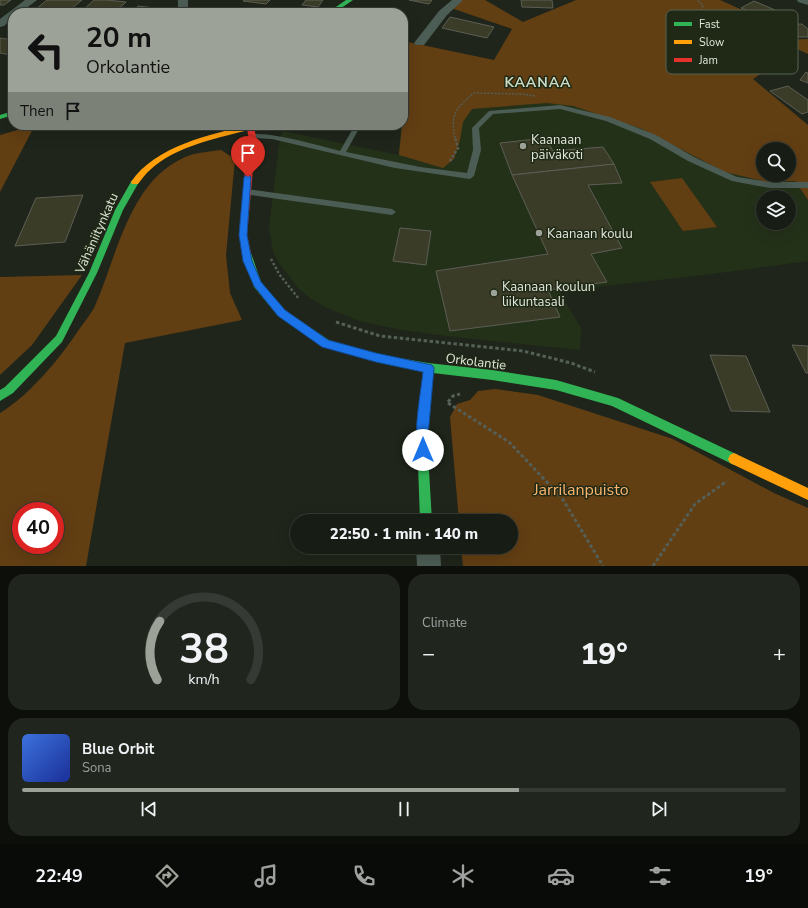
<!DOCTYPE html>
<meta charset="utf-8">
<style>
body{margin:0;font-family:"Nunito Sans",sans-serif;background:#20251d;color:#f1f3f6;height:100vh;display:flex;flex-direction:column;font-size:15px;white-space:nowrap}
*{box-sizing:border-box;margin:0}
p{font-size:13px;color:#9ea1a0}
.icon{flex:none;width:22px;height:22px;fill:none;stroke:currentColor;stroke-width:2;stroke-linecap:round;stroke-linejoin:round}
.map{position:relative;height:566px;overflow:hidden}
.sheet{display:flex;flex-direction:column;gap:8px;padding:8px;background:#0d0f0b;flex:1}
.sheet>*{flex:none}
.banner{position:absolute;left:8px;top:8px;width:400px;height:122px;border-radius:16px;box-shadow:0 4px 16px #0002,0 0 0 1px #363a34;background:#9ca297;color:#111;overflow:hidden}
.buttons{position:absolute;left:756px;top:142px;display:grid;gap:8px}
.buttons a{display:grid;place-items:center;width:40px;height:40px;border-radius:50%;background:#171c14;box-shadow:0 4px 16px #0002,0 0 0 1px #363a34;font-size:20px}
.speed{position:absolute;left:12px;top:502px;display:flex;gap:8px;font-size:20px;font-weight:700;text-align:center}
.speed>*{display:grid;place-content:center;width:52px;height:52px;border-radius:50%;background:#171c14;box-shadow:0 4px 16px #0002,0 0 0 1px #363a34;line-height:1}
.speed .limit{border:6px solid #d22;background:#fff;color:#111}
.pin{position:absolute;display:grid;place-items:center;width:34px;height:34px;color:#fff;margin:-41px -17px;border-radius:50% 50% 50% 0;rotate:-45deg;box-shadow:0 0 4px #0007}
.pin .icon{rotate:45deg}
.me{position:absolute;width:44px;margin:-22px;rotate:0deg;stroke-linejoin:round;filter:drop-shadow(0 0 3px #0008)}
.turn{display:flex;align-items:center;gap:14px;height:84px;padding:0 12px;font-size:18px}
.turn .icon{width:52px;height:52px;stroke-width:2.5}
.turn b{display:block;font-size:28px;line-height:34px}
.then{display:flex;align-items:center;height:38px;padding:0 12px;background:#0003;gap:8px;font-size:15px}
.big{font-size:30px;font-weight:800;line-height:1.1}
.sheet .card{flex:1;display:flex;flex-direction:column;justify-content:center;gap:6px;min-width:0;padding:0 14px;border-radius:16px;background:#20251d}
.sheet .dial{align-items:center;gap:0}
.dial svg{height:104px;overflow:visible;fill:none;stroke:#363a34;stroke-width:7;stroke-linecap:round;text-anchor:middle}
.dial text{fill:#f1f3f6;stroke:none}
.song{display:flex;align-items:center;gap:12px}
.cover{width:48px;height:48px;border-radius:6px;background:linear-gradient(135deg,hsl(220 70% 55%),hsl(230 70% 35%))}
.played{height:4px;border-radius:2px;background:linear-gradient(90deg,#9ca297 65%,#363a34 65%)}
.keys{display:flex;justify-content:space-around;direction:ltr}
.heat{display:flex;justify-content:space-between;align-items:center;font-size:22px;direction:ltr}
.sheet .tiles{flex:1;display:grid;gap:8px;grid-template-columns:1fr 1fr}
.card:last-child{grid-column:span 2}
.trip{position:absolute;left:290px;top:514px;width:228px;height:40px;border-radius:20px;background:#171c14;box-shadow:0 4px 16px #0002,0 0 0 1px #363a34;font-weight:800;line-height:40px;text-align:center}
.menu{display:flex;height:64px;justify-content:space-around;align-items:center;background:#090b08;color:#9ea1a0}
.menu .icon{width:28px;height:28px}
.menu .current{color:#9ca297}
.menu b{font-size:18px;color:#f1f3f6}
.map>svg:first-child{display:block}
.built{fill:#243119;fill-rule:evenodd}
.green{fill:#623e13;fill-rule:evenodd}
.building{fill:#3b3c27;stroke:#5c5e54}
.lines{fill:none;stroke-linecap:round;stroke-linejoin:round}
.path-far2{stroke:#545f57;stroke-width:1.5;stroke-dasharray:2 1.5;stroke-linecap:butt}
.path-far1{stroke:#545f57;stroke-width:2.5;stroke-dasharray:2.5 2;stroke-linecap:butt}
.path{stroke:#545f57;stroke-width:3;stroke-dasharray:3.5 2.5;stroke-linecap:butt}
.lane{fill:#4c5d55;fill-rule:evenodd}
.street{fill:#4c5d55;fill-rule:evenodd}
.fast{fill:#30b455;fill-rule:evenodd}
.slow{fill:#ff9f0a;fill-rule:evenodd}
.jam{fill:#e5322d;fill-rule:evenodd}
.route{fill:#1a73e8;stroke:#114b97}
.poi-dot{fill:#9ca297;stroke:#1f2916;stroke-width:1.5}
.labels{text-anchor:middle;stroke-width:3;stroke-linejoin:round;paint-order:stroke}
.poi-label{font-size:13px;fill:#dfe6da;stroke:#1f2916;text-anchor:start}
.street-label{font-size:13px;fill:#dfe6da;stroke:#1f2916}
.far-district-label{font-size:14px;font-weight:bold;letter-spacing:1px;fill:#cedcc3;stroke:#1f2916}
.near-park-label{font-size:16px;fill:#fbb46c;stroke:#1f2916}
.key{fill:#1f2916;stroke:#596251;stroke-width:1}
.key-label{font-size:11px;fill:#dfe6da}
</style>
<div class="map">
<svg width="808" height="566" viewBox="0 0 808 566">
<rect width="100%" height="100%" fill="#1f251a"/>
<path class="built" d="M564,101L763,149V175H789V173L808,200V261L712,274L559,291L581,328L580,350L446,336L402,330L359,321L325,307L310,298L298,288L279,263L273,251L269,228L280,137L283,131L398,155L403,115ZM763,197H789V223H763Z"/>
<g class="green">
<path d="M463,0H485L523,22L576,0H720L760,18L781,40L808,39V54L797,49L753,79L808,125V200L795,181L767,182L725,172L642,129L573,106L547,103L472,109L463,122L460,140L454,159L443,168L399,155L402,125H403L408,65H403V41L494,60L512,29L451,8ZM763,149H789V175H763Z"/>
<polygon points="35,125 0,192 0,135"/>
<path d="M221,150L235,159L226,255L230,293L242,320L125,343L86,566H0V413C30,395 61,357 80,328C85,321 90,315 94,308C118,255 130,173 194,154C203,152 213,151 221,150ZM21,511H55V545H21Z"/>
<polygon points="682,178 717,227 683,231 650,182"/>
<polygon points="82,275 32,345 0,375 0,277"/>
<polygon points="495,389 538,395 673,439 774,493 808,508 808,566 463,566 461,547 511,547 511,521 459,521 450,417 457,404 470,400 478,391"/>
</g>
<g class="building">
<polygon points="0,0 11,0 4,5 0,5"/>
<polygon points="47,0 82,0 67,12 36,9"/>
<polygon points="94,0 107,0 126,2 114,13 80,13"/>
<polygon points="244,0 270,0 266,4 243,1"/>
<polygon points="306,0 323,0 318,7 302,5"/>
<polygon points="409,0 432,0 429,4"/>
<polygon points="521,0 552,0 553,8 522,7"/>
<polygon points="754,1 775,10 761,17 741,8"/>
<polygon points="138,6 163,9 159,13 131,13"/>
<polygon points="450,17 494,27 487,38 442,28"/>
<polygon points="802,24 808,29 808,37 787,37 774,25"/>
<polygon points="0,38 13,40 13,53 11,55 0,53"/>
<polygon points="806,72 808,73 808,83 800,80"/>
<polygon points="788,86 808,100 808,112 802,114 770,91"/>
<polygon points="545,138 553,151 603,147 614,164 512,175 500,143"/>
<polygon points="614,164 622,183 588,185 622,248 591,254 607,282 548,290 560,317 450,331 436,271 548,254 512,175"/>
<polygon points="83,195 65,242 15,246 36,198"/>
<polygon points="400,228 431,231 426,265 393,261"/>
<polygon points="792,345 808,346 808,373 806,373"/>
<polygon points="710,355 746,356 770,412 731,411"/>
</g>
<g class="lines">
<g class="path-far2">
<path d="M666,32C681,26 698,23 703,5L697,0"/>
<path d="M455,138C450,114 456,108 474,93L520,94L535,96"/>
</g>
<g class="path-far1">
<polyline points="450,161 458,148 455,137"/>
<polyline points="271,259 279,274 299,299"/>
</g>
<g class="path">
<polyline points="336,322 380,336 523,351 571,363 595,372"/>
<polyline points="448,402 453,396 460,394"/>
<polyline points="448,403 509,442 562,498 603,566"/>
<polyline points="653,566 695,504 727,481"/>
</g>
<g class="lane">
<path d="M560,105L610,117L656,135L694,157L737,177L770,182H808V188H770L732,181L688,161L650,139L606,121L560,109L493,114L479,128L481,150L474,176L470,179L395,168L272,139L252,138L248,136C258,128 325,147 340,151L355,125H361L346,152L420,167L467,173L473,150L472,128L489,111Z"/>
<polygon points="246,189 392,209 396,212 392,215 243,194 242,192"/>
</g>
<g class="street">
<polygon points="25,0 37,0 20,13 13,13 13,18 4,26 0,27 0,19"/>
<rect x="178" y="0" width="10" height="13"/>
<polygon points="452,0 463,0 447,15 424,45 416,45 414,43 439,11"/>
<polygon points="797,0 808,0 808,5 798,2"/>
<polygon points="416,547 440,547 441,566 417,566"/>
</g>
<g class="fast">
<polygon points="346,0 353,0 334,13 327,13"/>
<polygon points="13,111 13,115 0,119 0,115"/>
<polygon points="135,179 139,182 123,210 97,273 62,342 13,393 0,401 0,390 5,387 56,336 89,273 115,210 132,180"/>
<polygon points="247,250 251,253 261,282 284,310 329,340 376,354 428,363 492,370 556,380 618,398 738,455 740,459 738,463 734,465 730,463 612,406 556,390 492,380 433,373 427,436 432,521 420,521 417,436 423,372 376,362 323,346 278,316 254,287 243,253"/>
</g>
<g class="slow">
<path d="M250,125H253V129C221,137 175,146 150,170C145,174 142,179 138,184H132L131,182C155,146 211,134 250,125Z"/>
<polygon points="734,453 808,488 808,500 730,463 728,459 730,455"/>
</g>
<polygon class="jam" points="247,125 253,125 256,136 247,235 251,253 247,256 243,253 239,235 248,136"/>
</g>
<path class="route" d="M248,174L251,177L247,235L252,261L261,282L285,310L328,340L376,353L432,365L434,368L428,436V450L427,454L423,456L419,454C412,438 421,391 423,372L376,362L322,347L278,316L254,286L243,261L239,235L244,177Z"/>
<g class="poi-dot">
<circle cx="523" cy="146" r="4"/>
<circle cx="539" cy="233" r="4"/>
<circle cx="494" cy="293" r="4"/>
</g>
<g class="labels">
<g class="poi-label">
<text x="531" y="144">Kaanaan<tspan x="531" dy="15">päiväkoti</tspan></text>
<text x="547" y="238">Kaanaan koulu</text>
<text x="502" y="291">Kaanaan koulun<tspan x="502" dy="15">liikuntasali</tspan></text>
</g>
<g class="street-label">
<text transform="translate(96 233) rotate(-66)" y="5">Vähäniitynkatu</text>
<text transform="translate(476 361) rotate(7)" y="5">Orkolantie</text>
</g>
<g class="far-district-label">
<text x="538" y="87">KAANAA</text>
</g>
<g class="near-park-label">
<text x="581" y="495">Jarrilanpuisto</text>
</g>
</g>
<rect x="666" y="10" width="132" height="64" rx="6" class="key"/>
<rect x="674" y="22" width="18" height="4" fill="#30b455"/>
<rect x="674" y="40" width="18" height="4" fill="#ff9f0a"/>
<rect x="674" y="58" width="18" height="4" fill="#e5322d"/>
<g class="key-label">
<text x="699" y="28">Fast</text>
<text x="699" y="46">Slow</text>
<text x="699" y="64">Jam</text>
</g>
</svg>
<div class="buttons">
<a><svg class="icon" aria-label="search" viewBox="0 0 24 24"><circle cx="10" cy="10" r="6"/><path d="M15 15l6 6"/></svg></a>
<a><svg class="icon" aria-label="layers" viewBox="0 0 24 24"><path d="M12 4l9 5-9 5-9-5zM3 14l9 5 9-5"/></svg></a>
</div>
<div class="speed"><div class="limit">40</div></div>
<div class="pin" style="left:248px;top:177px;background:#d93025"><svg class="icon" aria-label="arrive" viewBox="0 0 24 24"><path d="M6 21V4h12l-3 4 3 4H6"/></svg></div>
<svg class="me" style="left:423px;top:450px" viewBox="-20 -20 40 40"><circle r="19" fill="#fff"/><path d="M0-13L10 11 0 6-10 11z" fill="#1a73e8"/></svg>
<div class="trip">22:50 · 1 min · 140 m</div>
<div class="banner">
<div class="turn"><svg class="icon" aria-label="left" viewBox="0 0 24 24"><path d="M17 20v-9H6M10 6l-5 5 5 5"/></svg><div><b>20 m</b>Orkolantie</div></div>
<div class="then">Then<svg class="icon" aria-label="arrive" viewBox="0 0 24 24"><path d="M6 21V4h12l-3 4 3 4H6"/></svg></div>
</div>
</div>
<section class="sheet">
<div class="tiles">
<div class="card dial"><svg viewBox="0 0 100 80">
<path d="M14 69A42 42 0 1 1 86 69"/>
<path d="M14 69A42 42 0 0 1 16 24" stroke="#9ca297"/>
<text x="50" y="56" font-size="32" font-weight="700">38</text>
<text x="50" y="72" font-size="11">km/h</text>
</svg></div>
<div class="card"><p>Climate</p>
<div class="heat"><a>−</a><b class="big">19°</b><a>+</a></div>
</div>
<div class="card">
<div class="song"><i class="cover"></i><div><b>Blue Orbit</b><p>Sona</p></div></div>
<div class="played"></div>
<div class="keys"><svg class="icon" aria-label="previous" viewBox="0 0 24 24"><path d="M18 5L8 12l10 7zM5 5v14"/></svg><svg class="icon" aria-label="pause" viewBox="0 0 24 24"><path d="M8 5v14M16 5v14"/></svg><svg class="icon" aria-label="next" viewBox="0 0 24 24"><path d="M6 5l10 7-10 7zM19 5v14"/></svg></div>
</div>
</div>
</section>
<nav class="menu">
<b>22:49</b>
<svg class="icon current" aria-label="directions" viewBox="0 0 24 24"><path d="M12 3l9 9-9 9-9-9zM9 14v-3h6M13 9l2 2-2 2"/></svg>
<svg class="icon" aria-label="music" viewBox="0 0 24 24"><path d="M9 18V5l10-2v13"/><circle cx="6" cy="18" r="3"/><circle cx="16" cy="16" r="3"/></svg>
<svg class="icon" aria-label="phone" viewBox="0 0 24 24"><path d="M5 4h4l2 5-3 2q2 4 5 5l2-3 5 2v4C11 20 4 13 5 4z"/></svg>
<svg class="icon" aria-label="climate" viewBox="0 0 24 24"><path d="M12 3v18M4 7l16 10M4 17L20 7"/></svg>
<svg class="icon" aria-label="car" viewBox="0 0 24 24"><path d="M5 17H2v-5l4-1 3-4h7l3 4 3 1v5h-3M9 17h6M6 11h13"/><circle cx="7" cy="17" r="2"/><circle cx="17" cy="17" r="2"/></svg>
<svg class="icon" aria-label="filters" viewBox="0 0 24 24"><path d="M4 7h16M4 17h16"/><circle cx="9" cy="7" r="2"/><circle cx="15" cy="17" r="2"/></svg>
<b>19°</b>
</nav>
